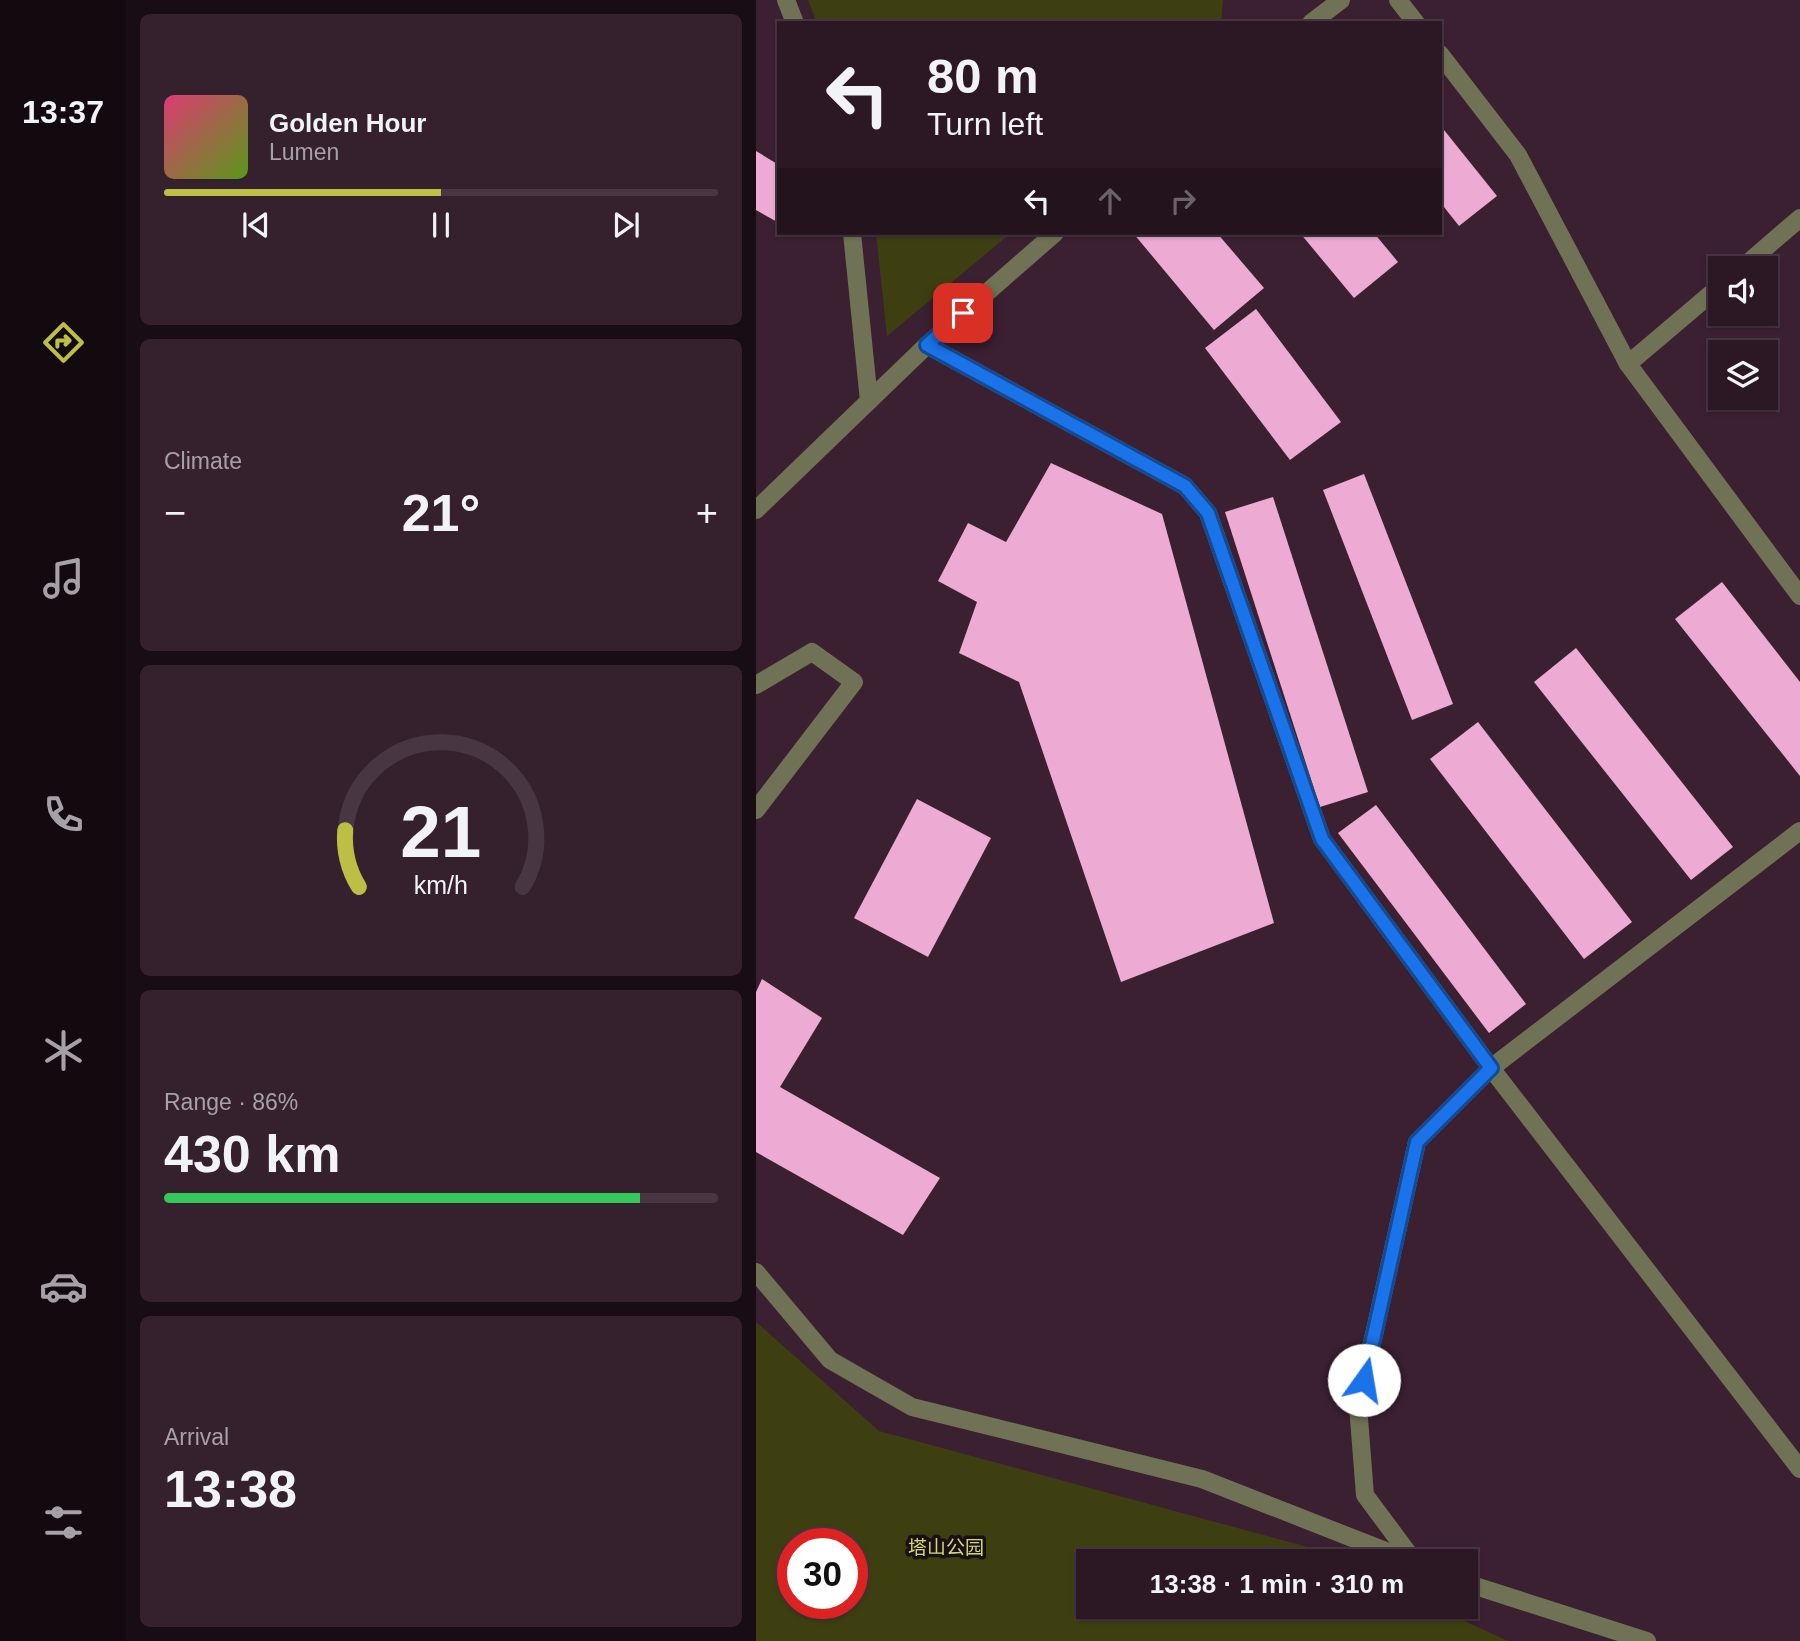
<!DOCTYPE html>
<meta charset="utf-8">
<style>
body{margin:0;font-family:Arial,"Noto Sans SC",sans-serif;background:#34212d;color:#f1f3f6;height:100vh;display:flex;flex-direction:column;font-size:26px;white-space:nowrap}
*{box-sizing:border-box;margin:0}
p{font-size:23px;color:#a6a0a7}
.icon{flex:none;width:38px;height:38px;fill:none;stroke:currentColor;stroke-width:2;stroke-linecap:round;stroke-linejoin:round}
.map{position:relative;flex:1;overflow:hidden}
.drawer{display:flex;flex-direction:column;gap:14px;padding:14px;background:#180d14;width:630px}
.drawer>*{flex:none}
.top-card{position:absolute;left:21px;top:21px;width:665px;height:214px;border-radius:0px;box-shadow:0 2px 5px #0004,0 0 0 2px #483742;background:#2c1825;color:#f1f3f6;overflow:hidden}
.fabs{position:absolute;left:952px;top:256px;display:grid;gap:14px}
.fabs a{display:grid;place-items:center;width:70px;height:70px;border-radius:0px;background:#2c1825;box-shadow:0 2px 5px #0004,0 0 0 2px #483742;font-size:35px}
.speed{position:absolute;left:21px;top:1528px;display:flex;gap:14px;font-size:35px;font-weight:700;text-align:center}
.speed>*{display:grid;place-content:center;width:91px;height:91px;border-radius:50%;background:#2c1825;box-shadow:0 2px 5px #0004,0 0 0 2px #483742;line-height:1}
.speed .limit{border:10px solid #d22;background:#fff;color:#111}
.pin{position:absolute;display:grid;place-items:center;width:60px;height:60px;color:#fff;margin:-30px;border-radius:14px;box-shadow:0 4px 10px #0006}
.me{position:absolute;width:77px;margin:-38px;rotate:13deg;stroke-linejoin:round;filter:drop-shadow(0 0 5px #0008)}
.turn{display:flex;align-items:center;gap:24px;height:147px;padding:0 35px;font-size:32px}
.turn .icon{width:91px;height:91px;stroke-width:2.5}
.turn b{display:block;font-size:49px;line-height:60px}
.lanes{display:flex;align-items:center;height:66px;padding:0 35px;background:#0003;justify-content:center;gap:35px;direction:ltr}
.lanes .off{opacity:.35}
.big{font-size:52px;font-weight:600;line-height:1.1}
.drawer .widget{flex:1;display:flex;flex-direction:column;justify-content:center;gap:10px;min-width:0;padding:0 24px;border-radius:10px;background:#34212d}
.drawer .dial{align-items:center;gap:0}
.dial svg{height:182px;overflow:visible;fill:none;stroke:#483742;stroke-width:7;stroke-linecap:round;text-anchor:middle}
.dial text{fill:#f1f3f6;stroke:none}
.song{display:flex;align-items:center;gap:21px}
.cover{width:84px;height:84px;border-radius:10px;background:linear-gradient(135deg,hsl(340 70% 55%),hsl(90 70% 35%))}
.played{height:7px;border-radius:4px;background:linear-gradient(90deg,#bcbf44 50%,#483742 50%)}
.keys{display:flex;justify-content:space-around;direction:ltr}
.heat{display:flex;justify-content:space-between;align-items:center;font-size:38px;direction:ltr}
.charge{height:10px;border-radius:5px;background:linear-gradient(90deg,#34c759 86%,#483742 0)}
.trip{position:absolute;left:320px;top:1549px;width:402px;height:70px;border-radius:0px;background:#2c1825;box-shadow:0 2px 5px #0004,0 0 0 2px #483742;font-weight:600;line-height:70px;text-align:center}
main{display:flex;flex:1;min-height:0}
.tab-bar{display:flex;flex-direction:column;width:126px;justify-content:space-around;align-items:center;background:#120a0f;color:#a6a0a7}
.tab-bar .icon{width:49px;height:49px}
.tab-bar .current{color:#bcbf44}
.tab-bar b{font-size:32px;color:#f1f3f6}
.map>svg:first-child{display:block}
.green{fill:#3e3f11;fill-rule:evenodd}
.building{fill:#edaad2}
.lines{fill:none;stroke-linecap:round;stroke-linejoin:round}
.minor{stroke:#707255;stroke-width:18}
.route-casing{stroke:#114b97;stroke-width:18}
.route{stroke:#1a73e8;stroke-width:12}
.labels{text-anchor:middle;stroke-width:7;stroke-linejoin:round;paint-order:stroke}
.park-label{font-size:19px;fill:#d4d874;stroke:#1b0f16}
</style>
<main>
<nav class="tab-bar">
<b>13:37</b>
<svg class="icon current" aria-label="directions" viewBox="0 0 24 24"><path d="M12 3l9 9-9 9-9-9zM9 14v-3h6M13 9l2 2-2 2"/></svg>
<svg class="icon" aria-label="music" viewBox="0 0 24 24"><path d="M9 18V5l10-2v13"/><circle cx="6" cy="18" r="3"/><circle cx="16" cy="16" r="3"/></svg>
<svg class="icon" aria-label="phone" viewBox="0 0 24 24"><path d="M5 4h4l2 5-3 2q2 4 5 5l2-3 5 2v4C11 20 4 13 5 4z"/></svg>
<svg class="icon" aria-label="climate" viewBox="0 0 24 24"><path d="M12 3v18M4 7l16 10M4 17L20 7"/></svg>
<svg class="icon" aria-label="car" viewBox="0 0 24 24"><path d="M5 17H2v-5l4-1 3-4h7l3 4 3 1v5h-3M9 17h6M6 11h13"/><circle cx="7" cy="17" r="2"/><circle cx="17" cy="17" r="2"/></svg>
<svg class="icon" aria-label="filters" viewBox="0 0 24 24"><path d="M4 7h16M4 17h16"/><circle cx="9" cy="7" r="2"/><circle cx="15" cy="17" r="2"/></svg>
</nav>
<section class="drawer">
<div class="widget">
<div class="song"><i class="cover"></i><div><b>Golden Hour</b><p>Lumen</p></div></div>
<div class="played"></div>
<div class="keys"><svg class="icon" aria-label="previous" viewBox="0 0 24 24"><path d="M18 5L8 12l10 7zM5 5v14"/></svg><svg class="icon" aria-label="pause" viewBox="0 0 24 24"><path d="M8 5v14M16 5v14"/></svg><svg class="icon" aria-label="next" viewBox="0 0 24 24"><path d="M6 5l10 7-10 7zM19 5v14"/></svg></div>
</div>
<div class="widget"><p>Climate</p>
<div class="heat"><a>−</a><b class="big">21°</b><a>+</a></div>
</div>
<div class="widget dial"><svg viewBox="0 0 100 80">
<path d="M14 69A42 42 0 1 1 86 69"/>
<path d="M14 69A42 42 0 0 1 8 44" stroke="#bcbf44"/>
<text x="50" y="56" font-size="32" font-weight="700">21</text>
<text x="50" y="72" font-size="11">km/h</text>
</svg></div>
<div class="widget"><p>Range · 86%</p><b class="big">430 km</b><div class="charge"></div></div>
<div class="widget"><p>Arrival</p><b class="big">13:38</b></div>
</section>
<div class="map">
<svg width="1044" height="1641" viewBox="0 0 1044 1641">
<rect width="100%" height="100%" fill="#3b2031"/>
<g class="green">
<polygon points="52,0 467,0 465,23 61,23"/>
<polygon points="120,233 255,233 131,336"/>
<path d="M0,1322L123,1431L548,1546L581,1561H332V1606L678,1607L752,1641H0ZM37,1544H96V1603H37Z"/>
</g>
<g class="building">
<polygon points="684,125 741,196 703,226 684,202"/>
<polygon points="0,151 23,165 23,223 0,210"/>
<polygon points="377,233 461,233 508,288 458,330"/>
<polygon points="544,233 618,233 642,262 598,298"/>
<polygon points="500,309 585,422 534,460 449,348"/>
<polygon points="295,463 406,514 518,923 365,982 263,682 203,653 221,602 182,581 212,523 250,542"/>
<polygon points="608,474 697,704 656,720 567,490"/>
<polygon points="517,497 612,792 564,807 469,512"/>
<polygon points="966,582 1044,682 1044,776 919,619"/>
<polygon points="820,648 977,847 935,880 778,682"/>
<polygon points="722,722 876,922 828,959 674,759"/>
<polygon points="161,799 235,838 172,957 98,918"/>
<polygon points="620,805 770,1004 733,1033 582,833"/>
<polygon points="6,979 66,1018 24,1087 184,1178 147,1235 0,1152 0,992"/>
</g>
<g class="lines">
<g class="minor">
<polyline points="30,0 39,23"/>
<polyline points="642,0 660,23"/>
<polyline points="555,23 585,0"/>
<polyline points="684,54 762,155 872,364 1044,596"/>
<polyline points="96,233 113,401"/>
<polyline points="986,268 1044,218"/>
<polyline points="171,345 429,486 452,513 566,839 735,1068 1044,1469"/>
<polyline points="872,364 964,286"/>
<polyline points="0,510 171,345 299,233"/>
<polyline points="0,685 56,652 98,682 0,810"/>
<polyline points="0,1272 74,1360 156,1407 446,1479 655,1561"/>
<polyline points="658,1561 609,1495 602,1406 661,1142 735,1068 1044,831"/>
<polyline points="710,1583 891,1641"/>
</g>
</g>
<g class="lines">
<g class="route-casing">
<polyline id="route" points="207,313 171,345 429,486 452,513 566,839 735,1068 661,1142 608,1380"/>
</g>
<use href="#route" class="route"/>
</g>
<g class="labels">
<g class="park-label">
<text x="190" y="1554">塔山公园</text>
</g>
</g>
</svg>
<div class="fabs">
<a><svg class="icon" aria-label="sound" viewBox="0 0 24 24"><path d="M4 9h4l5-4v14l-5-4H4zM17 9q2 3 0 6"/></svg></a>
<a><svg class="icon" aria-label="layers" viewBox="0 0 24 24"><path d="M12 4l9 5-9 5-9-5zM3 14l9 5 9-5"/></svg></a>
</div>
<div class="speed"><div class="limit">30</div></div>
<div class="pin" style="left:207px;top:313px;background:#d93025"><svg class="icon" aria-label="arrive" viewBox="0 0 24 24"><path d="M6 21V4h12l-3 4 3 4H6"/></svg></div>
<svg class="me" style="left:608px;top:1380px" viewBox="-20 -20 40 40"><circle r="19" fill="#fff"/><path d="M0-13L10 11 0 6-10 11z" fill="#1a73e8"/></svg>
<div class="trip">13:38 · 1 min · 310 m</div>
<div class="top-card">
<div class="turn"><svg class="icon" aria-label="left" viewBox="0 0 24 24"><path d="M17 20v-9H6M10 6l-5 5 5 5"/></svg><div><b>80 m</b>Turn left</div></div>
<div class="lanes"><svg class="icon" aria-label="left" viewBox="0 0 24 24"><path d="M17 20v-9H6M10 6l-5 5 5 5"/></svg><svg class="icon off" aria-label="ahead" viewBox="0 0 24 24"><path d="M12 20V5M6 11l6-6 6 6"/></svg><svg class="icon off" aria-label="right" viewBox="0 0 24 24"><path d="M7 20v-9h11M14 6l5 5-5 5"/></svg></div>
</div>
</div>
</main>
